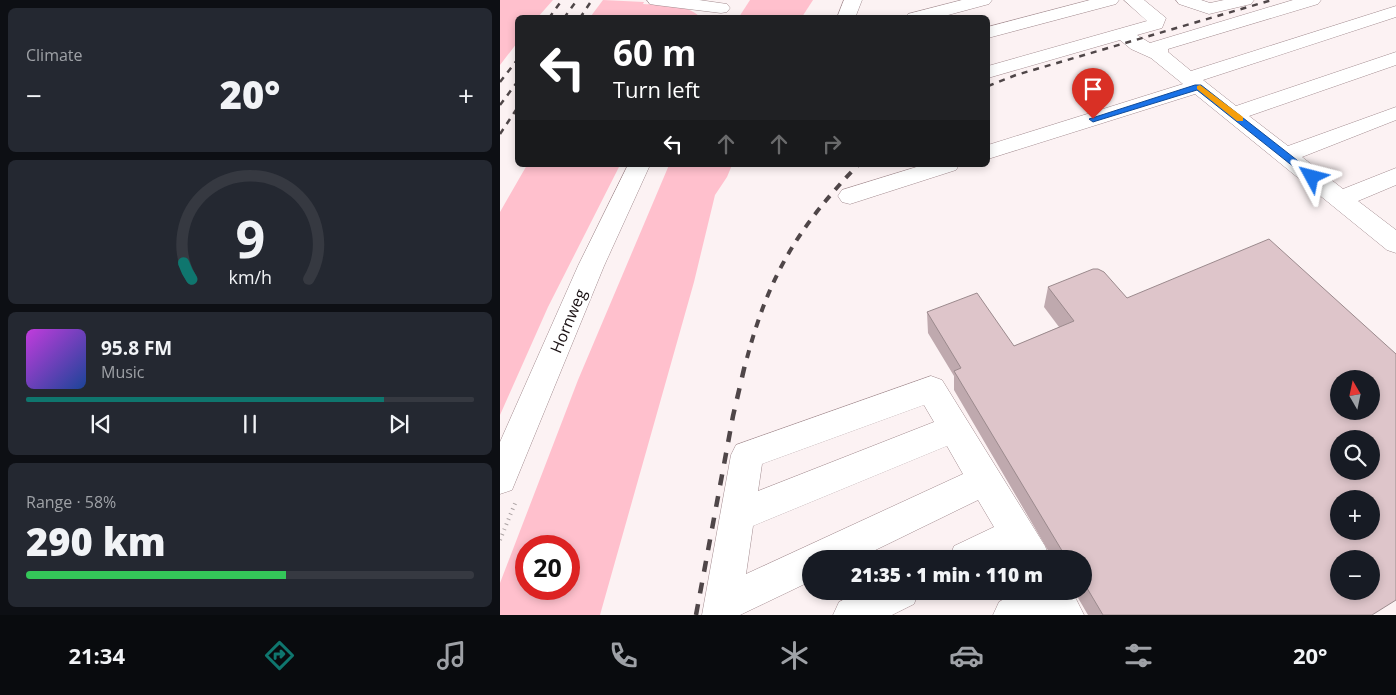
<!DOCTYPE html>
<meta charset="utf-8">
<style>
body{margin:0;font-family:"Open Sans",sans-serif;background:#242831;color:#f1f3f6;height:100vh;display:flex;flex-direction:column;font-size:19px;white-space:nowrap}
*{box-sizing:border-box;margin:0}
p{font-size:16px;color:#9ea1a6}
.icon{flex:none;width:28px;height:28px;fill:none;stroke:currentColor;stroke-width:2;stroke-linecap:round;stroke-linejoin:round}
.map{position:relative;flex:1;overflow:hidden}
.sheet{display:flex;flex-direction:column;gap:8px;padding:8px;background:#0d0f14;width:500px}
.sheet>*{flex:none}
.banner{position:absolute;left:15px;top:15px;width:475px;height:152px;border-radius:8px;box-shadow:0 2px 8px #0003;background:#202124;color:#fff;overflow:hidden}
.needle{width:32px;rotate:351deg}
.tools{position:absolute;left:830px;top:370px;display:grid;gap:10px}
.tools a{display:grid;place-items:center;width:50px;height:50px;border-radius:50%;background:#171b24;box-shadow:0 2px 8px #0003;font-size:25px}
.speed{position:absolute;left:15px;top:535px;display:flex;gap:10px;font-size:25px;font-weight:700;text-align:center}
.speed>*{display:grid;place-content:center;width:65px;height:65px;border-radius:50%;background:#171b24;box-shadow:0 2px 8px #0003;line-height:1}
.speed .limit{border:8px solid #d22;background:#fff;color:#111}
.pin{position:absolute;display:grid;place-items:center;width:42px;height:42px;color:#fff;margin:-51px -21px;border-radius:50% 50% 50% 0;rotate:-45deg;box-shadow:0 0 5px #0007}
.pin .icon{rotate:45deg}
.me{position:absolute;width:55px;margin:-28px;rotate:308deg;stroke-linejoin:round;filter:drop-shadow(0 0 4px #0008)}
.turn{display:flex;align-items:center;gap:18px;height:105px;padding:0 15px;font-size:22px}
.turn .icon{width:65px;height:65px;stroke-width:2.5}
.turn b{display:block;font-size:35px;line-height:42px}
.lanes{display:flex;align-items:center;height:48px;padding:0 15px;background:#0003;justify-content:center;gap:25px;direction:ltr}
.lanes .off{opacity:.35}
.big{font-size:38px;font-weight:800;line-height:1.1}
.sheet .card{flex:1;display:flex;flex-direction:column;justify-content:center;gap:8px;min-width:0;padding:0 18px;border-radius:8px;background:#242831}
.sheet .dial{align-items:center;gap:0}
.dial svg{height:130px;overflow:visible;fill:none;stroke:#363941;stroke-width:7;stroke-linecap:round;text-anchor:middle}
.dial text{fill:#f1f3f6;stroke:none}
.song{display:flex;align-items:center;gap:15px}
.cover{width:60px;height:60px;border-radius:8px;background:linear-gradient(135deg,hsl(290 70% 55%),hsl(220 70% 35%))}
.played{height:5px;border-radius:2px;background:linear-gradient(90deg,#0f766e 80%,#363941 80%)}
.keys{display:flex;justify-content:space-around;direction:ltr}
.heat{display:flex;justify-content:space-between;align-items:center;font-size:28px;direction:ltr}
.charge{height:8px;border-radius:4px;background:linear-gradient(90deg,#34c759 58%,#363941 0)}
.trip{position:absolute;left:302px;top:550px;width:290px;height:50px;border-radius:25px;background:#171b24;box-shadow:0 2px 8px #0003;font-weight:800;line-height:50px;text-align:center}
.tabs{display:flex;height:80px;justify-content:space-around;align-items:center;background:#090b0e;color:#9ea1a6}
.tabs .icon{width:35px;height:35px}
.tabs .selected{color:#0f766e}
.tabs b{font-size:22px;color:#f1f3f6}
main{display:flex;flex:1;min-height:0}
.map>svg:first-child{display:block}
.green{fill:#ffc0cd;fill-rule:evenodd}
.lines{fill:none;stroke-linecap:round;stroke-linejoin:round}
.minor-casing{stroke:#a38c90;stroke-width:1}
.path{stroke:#aca3a4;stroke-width:4;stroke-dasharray:1 4.5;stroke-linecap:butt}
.minor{fill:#fff;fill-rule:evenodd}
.rail-far2{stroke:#4f4648;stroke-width:2.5;stroke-dasharray:6 6;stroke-linecap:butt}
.rail-far1{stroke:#4f4648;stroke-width:4;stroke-dasharray:8 8;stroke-linecap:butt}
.rail{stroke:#4f4648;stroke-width:4.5;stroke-dasharray:11 11;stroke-linecap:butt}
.wall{fill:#bfa9ae}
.building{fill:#dec5ca;stroke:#9b8a8d;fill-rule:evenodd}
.route{fill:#1a73e8;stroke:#114b97}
.slow{fill:#f59e0b}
.labels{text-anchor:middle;stroke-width:4.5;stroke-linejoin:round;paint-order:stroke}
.street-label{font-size:16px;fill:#1b1214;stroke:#fff}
</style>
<main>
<section class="sheet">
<div class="card"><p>Climate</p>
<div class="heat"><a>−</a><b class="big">20°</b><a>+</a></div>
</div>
<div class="card dial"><svg viewBox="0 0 100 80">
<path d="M14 69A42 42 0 1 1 86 69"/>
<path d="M14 69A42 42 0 0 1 9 59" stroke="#0f766e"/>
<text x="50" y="56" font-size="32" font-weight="700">9</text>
<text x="50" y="72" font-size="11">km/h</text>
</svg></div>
<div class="card">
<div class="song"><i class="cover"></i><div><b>95.8 FM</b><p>Music</p></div></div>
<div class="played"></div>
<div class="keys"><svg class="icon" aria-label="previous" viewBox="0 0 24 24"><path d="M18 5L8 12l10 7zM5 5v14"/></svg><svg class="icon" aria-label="pause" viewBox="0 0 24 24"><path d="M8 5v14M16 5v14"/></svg><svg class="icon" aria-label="next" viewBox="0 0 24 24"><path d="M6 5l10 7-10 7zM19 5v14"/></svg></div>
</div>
<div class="card"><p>Range · 58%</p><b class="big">290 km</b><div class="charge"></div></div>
</section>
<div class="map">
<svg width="896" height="615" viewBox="0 0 896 615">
<rect width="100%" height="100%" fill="#fcf2f3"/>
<g class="green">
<polygon points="0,0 53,0 38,17 18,18 17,43 0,65"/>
<path d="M103,0L144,2L143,4C162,5 186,3 200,17L95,18L91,16Z"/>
<polygon points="250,0 313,0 302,17 239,17"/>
<polygon points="27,165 120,165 48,307 0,415 0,212"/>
<path d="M169,165H232L227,177L215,195L194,282L100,615H0V583L78,380ZM26,546H69V589H26Z"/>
</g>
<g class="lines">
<g class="minor-casing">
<g id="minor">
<polygon points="147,0 199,0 227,4 230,8 227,12 221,13 156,5 150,4"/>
<polygon points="344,0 362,0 355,18 337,18"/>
<polygon points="462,0 492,0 489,4 437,18 405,18 408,14"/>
<polygon points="590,0 619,0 616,4 488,38 488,27"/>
<polygon points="624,0 644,0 666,18 662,28 637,35 650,43 793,0 821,0 818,4 668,49 668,52 691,71 896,6 896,17 703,80 736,106 896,52 896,65 749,116 788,146 896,107 896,120 802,157 843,189 896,168 896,185 858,201 896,230 896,253 887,250 695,94 488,159 488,145 683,84 651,58 631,49 620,40 488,78 488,66 647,21"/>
<polygon points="676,0 701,0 710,3 724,0 754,0 751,4 709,14 679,4"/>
<polygon points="128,165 150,165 104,266 12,490 0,494 0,442 78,266"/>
<polygon points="423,165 459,165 456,170 350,204 342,202 338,196 342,190"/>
<path d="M431,376L442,380L545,546L550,559H512L510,556L505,559H449L454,546L494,527L478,500L357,559H311V581L240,615H202L231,455L236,445ZM424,405L434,422L258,491L262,464ZM447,446L463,474L246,574L253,526Z"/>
<polygon points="361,591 419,591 414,604 392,615 333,615 339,602"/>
<polygon points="518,591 572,591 584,615 493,615 499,602"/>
</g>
</g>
<polyline class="path" points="0,540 16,501"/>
<use href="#minor" class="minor"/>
<g class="rail-far2">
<polyline points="49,18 62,0"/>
<polyline points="64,18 77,0"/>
<polyline points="80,18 92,0"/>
<polyline points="0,82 18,59"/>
<polyline points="488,86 516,75 772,0"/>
<polyline points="0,105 18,81"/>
<polyline points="0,134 18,107"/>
</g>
<path class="rail-far1" d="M247,358C269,275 299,226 358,165"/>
<polyline class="rail" points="196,615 233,416 247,356"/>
</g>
<polygon class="wall" points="548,287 872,615 588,615 574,591 584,591 584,559 553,559 454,390 454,376 428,333 427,312 514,346 559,327 544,307"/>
<path class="building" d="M769,239L896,354V600L872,615H603L584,583V559H567L454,371L461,368L427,312L477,293L514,346L574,321L548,287L593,269H598L604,272L627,298ZM839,379H871V411H839ZM839,439H871V471H839ZM839,499H871V531H839ZM839,559H871V591H839Z"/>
<polygon class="route" points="695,85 701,85 816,175 816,179 809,179 697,90 596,121 593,122 589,119"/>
<polygon class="slow" points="700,85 743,117 743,121 737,121 697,89 697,86"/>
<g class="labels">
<g class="street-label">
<text transform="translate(68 321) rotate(-67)" y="6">Hornweg</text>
</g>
</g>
</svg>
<div class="tools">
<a><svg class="needle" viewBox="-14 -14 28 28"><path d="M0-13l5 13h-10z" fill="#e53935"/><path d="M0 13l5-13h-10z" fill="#9ea1a6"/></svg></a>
<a><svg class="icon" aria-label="search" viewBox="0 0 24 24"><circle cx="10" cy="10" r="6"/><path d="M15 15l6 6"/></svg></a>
<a>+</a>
<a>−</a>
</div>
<div class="speed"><div class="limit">20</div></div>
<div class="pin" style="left:593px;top:119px;background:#d93025"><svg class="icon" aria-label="arrive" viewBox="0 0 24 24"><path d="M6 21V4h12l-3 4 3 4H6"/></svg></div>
<svg class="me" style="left:812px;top:177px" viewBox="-20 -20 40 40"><path d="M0-17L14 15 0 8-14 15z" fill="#1a73e8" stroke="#fff" stroke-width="4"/></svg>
<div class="trip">21:35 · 1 min · 110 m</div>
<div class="banner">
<div class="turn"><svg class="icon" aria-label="left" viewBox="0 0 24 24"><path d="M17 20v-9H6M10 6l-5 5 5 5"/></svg><div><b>60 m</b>Turn left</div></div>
<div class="lanes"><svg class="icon" aria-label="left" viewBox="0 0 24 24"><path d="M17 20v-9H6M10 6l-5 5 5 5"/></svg><svg class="icon off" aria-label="ahead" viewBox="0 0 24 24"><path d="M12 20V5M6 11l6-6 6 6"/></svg><svg class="icon off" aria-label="ahead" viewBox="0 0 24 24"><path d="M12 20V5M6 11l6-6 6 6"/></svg><svg class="icon off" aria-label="right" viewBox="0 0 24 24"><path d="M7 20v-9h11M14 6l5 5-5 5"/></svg></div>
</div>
</div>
</main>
<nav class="tabs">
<b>21:34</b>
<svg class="icon selected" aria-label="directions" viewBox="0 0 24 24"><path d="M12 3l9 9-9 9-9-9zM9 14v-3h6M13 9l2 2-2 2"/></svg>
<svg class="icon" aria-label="music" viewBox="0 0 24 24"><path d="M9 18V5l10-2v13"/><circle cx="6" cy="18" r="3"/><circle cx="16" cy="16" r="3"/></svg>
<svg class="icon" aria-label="phone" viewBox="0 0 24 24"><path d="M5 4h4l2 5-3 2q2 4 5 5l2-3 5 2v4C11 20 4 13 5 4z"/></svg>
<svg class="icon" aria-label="climate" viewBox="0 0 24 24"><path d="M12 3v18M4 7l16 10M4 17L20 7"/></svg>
<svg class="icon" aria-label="car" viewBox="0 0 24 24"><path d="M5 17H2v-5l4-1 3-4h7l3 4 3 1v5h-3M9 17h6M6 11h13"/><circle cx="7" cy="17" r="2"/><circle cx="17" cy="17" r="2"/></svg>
<svg class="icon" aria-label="filters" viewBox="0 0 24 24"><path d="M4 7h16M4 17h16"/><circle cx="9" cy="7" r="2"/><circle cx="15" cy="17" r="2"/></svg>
<b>20°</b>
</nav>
